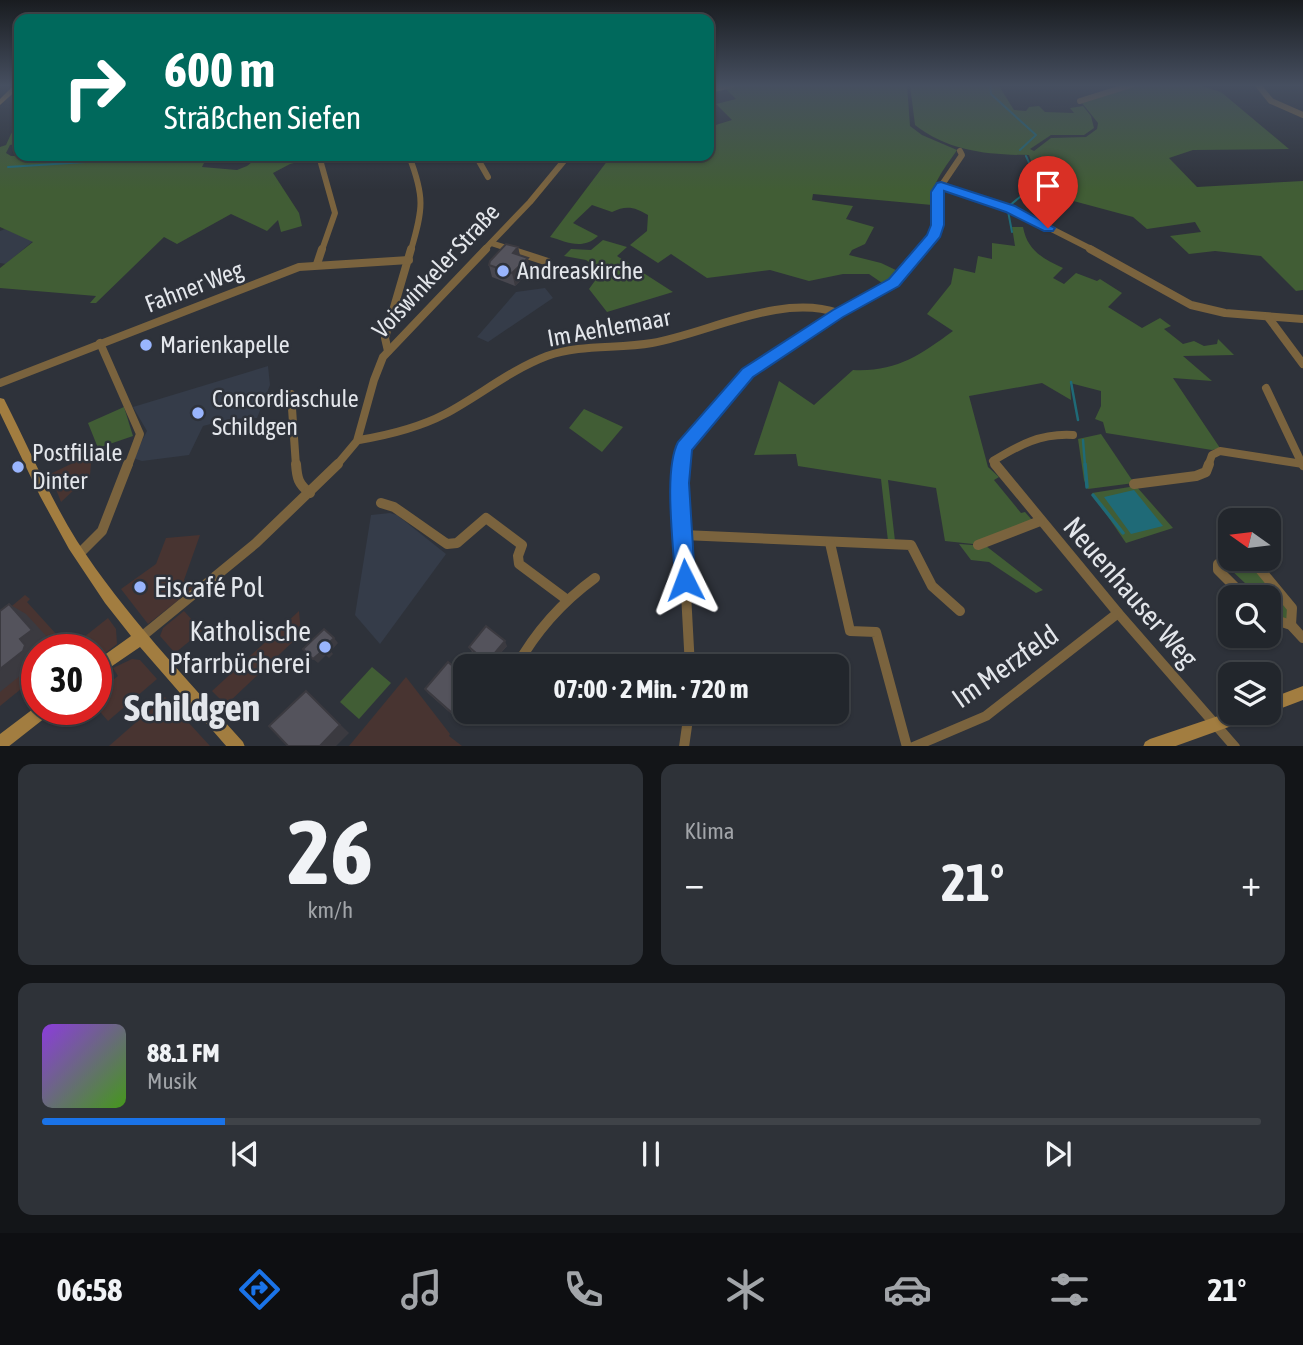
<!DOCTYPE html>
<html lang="de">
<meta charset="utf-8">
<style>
body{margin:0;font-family:"Asap Condensed",sans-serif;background:#2e3238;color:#f1f3f6;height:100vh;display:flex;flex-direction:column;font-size:26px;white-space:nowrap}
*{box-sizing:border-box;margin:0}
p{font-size:23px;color:#a2a5a9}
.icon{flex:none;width:38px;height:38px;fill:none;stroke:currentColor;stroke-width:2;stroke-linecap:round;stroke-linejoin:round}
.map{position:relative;height:746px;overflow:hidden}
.panel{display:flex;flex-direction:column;gap:18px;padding:18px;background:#131518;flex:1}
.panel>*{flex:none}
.top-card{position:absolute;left:14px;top:14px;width:700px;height:147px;border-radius:14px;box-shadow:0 2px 5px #0004,0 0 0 2px #3f4348;background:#00695c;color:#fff;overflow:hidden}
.needle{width:46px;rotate:284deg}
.fabs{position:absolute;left:1218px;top:508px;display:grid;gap:14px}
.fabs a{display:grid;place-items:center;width:63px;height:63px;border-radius:14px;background:#22262c;box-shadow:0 2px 5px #0004,0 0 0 2px #3f4348;font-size:35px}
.speed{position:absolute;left:21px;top:634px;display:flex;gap:14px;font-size:35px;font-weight:700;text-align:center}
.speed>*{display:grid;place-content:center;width:91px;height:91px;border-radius:50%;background:#22262c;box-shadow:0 2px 5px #0004,0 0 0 2px #3f4348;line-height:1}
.speed .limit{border:10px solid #d22;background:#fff;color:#111}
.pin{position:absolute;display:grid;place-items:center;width:60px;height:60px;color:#fff;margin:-72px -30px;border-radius:50% 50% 50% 0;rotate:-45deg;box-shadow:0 0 7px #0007}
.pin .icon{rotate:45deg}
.me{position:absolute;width:77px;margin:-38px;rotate:357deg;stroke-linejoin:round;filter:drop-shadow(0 0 5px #0008)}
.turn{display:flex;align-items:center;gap:24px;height:147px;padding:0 35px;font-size:32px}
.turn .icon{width:91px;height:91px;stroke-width:2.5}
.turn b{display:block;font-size:49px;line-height:60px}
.big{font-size:52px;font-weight:700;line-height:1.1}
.panel .widget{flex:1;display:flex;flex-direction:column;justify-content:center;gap:10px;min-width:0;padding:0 24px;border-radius:14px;background:#2e3238}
.panel .dial{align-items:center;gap:0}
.dial b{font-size:91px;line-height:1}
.song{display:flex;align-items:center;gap:21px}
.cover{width:84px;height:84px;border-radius:10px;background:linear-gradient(135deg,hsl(270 70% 55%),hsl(100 70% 35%))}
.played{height:7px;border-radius:4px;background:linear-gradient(90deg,#1a73e8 15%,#3f4348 15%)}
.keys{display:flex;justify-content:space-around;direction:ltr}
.heat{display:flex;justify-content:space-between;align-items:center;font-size:38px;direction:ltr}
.panel .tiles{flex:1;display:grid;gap:18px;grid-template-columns:1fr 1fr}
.widget:last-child{grid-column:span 2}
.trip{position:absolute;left:453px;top:654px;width:396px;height:70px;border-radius:14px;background:#22262c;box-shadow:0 2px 5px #0004,0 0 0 2px #3f4348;font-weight:700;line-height:70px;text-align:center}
.dock{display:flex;height:112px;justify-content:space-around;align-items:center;background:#0e0f12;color:#a2a5a9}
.dock .icon{width:49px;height:49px}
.dock .on{color:#1a73e8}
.dock b{font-size:32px;color:#f1f3f6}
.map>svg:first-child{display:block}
.commercial{fill:#483431}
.built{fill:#353c49}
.green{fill:#415d35}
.water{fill:#1f6a77}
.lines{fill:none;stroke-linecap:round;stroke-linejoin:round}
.stream-far2{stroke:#1f6a77;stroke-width:2}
.stream-far1{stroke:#1f6a77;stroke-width:2.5}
.stream{stroke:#1f6a77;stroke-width:3.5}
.street-far2{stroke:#7a633e;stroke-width:6}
.street-far1{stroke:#7a633e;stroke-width:8}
.street{stroke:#7a633e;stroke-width:10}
.secondary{fill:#a27d40;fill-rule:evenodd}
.wall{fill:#48474f}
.shaded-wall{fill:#3b3a40}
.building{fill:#54535c;stroke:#3b3a40;stroke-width:2}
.route{fill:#1a73e8;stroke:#114b97;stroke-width:2}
.poi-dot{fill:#99b5fd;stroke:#2e323a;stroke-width:2.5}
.labels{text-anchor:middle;stroke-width:5;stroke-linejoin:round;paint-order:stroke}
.street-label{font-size:24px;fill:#e3e6eb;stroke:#2e323a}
.poi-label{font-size:24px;fill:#e3e6eb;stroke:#2e323a;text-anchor:start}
.near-poi-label{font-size:28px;fill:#e3e6eb;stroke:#2e323a;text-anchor:start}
.near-street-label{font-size:28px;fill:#e3e6eb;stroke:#2e323a}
.near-district-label{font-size:38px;font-weight:bold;fill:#e3e6eb;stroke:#2e323a}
</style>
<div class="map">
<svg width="1303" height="747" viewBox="0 0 1303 747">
<rect width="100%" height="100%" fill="#2e323a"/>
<g class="commercial">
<polygon points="92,454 90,475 61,502 50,474"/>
<polygon points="200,535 184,580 194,588 148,624 121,589 156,564 166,538"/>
<polygon points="25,595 30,599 27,602 57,635 52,641 59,649 37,649 37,676 0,706 0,616"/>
<polygon points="184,611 202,631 175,653 160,636 163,628"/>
<polygon points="299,611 301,634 226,705 212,691"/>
<polygon points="108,618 116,629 117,644 96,660 96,649 69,649"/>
<polygon points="132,659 140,660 157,679 108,721 96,707 96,694 118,676 113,668"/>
<polygon points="406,677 450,734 449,736 462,746 349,746"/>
<polygon points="165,697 210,746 109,746"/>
</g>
<g class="built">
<polygon points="5,229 33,241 6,264 0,263 0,231"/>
<polygon points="545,288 553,298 488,342 477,337 516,292"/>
<polygon points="268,366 270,385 257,418 230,419 203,426 189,455 142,461 133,458 147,431 133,407"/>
<polygon points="390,513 397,515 446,554 380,644 355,615 371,515"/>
</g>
<g class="green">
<path d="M742,85H907L910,126L922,135L957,150C946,167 930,184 932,205L813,194L812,200L853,206L846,219L874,227L865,244L852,250L849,255L881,263L900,272L885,285L869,274H843L809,281L770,270L707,278L671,254L658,263L630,245L647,231L648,215C635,207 626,205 612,212L592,205L573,223L598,236C582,251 565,241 550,237L611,156H709V127L732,120L716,104L736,99L725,88Z"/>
<path d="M910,85H1005L999,86L1014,110L1026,111L1029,107L1039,106L1045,112L1074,113L1070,108L1083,106L1091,116L1094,128L1084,135H1051L1030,149L1034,151L1051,138L1086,137L1097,129L1098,123L1082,103L1134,85H1198L1221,92L1289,149L1193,150L1169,158L1197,187L1303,181V290L1296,291L1261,256L1215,251L1189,254L1170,236L1201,232L1195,222L1147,229L1133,217L1025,188L1036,176L1029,155C988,155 948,151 915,125Z"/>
<polygon points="19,124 16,144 10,145 6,153 11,156 148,156 204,163 202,167 237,170 247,166 260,156 308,156 313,158 290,164 273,173 299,213 302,226 281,232 278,220 267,231 231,214 177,244 164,237 96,303 90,303 96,296 0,288 0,268 33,242 0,227 0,147 6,145 11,134"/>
<path d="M1012,227H1023C1027,250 1043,259 1063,268L1053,278L1064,284L1076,273L1097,281L1100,279L1122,293L1108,307L1142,328L1160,318L1171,326L1164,329L1183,344L1194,341L1204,346L1217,344L1218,339L1234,355L1183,356L1212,381L1173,378L1220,448L1212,450L1106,433L1103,422L1095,419L1101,406V391L1070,383L1071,400L1042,383L969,396L988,467L999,477L994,480L1021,513L1025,512L1032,520L973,544L945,541L936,488L888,480L895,541H888L881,479L798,466L796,454L754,455L779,381L814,405L853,370C896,372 919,356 953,331L927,314L951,284L954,268L975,273L978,256L992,259V243L1015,246Z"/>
<polygon points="603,240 627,247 617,256 673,292 607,312 589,289 602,271 586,260 564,256 571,249 591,250"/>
<polygon points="124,407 133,436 98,448 88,423"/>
<polygon points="584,409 623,427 602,452 569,428"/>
<polygon points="1101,434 1134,483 1088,489 1084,480 1078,439"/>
<polygon points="1136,486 1173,528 1126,543 1092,493"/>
<polygon points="959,544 986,546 1043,590 1036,593 989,562 971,560"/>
<polygon points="1231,558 1247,560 1288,607 1288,620 1269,614 1274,611 1269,605 1269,597 1260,597 1231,570 1225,574 1222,566"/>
<polygon points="372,667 391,683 359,719 340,702"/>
</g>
<polygon class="water" points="1134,490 1163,526 1131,534 1104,497"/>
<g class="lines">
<g class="stream-far2">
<polyline points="990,85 991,94 1036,135 1020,150"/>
<polyline points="8,167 101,161"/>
<polyline points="1009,206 1037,183 1039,173 1031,167 1026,156"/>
<polyline points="1008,211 1012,232"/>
</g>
<g class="stream-far1">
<polyline points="1071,382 1078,420"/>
<polyline points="1083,440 1085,466"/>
</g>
<g class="stream">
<polyline points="1085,464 1087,487"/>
<polyline points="1093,495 1123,533"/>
</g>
<g class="street-far2">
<polyline points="1258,85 1271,101 1303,115"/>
<polyline points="709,90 732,85"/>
<polyline points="1080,101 1131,85"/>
<polyline points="319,156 335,213 322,250"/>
<path d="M409,156C425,197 423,209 411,250"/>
<polyline points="476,156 488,177"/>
<polyline points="941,186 1028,217 1093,250"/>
<polyline points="491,243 513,250"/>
<polyline points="484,250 530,202 568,156"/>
<polyline points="922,250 933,237 938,225 937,192 962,155 960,151"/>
</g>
<g class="street-far1">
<polyline points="508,249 548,262"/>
<polyline points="1090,249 1191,305 1225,313 1303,319"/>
<polyline points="317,264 322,249"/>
<polyline points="1268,317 1303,364"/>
<polyline points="100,343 140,434 128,466"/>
<polyline points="388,351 385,338 411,249"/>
<polyline points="0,383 299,267 409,260"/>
<polyline points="1266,388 1303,466"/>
<polyline points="291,394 296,466"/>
<path d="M359,440C389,435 418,428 445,414C479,396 510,370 547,356C580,344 617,349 652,343C709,333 781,293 838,313"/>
<polyline points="336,466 357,441 374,380 383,357 486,249"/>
<polyline points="682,466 684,447 747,373 838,313 894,283 923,249"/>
<path d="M997,466L993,461C1019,445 1041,433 1073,435"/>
<polyline points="1208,466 1212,455 1220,451 1303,464"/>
</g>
<g class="street">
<path d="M296,464C297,478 298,484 310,493"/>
<polyline points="682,464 680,483 690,667"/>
<polyline points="995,464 1118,613 1235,747"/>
<polyline points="1134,484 1196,476 1206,472 1209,464"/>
<polyline points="381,503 394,507 447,544 457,543 486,518 522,545 518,556 519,564 566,599"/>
<polyline points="683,535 911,545 932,586 960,611"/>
<polyline points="830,543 850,631 876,632 907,747"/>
<polyline points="978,545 1040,521"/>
<polyline points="79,554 102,531 128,464"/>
<polyline points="1230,555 1218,564 1218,570 1245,597"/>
<polyline points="1247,558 1254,562 1292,608 1291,625"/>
<polyline points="1269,618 1291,625 1303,638"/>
<polyline points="140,638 256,543 338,464"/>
<path d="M516,667C536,631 562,602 595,578"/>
<polyline points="684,747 689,712"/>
<polyline points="913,747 986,716 1118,613"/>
</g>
<g class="secondary">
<polygon points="14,85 19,85 19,88 0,105 0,99"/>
<path d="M0,398L4,399C28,446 49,496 77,541C124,614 185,677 243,742L245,747H227L140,647L96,677V661L131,636L105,603L69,549L40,496L0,413Z"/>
<polygon points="1303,686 1303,700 1269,713 1266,712 1269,712 1269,699"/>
<polygon points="37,706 37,709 52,709 50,714 8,747 0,747 0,734"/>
<polygon points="1230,712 1258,712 1256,717 1251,719 1173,747 1143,747 1145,742 1150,739"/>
</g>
</g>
<g class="wall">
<polygon points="518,247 520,256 530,271 515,286 492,277 489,265"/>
<polygon points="507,646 497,657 499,661 494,667 490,667 472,652 469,647"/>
<polygon points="454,667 466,667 466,703 454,716 428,693 425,689"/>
</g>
<g class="shaded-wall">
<polygon points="518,247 521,260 513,253"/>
<polygon points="528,258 530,271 515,286 512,273"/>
<polygon points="9,604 26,614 49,639 37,649 37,662 0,692 0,669 20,639"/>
<polygon points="334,638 338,643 331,651 333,654 329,658 324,653 326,646"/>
<polygon points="505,641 507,646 497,657 499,661 494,667 491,667 490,665 494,654"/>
<polygon points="322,651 326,655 318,663 313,659"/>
<polygon points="306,691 349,733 336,746 320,746"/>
<polygon points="466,691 466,703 454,716 451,712"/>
</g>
<g class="building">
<polygon points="506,244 518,247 513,253 528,258 512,273 489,265 490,261"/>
<polygon points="9,604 32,630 20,639 25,645 23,651 0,669 0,611"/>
<polygon points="486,626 505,641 494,654 497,657 490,665 469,647"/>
<polygon points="324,629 334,638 326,646 329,649 324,653 322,651 313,659 303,649"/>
<polygon points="460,661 468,667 466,667 466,691 463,693 466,696 451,712 425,689 448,662 454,667"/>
<polygon points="306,691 340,725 320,746 288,746 269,726"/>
</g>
<linearGradient id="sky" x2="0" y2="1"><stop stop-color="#191c20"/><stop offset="0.45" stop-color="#464f60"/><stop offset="1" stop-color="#464f60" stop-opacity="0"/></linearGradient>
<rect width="1303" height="190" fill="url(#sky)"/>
<path class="route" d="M941,182L1015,206L1055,228L1053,231H1044L1006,212L944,191V225L940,237L899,286L843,317L753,377L692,450L689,483L695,580L692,587L685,589L678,587L675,580C674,546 663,471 678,442L742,369L833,310L889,279L927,235L931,225V192L937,183Z"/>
<g class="poi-dot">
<circle cx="503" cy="271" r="7"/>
<circle cx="146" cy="345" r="7"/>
<circle cx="198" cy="413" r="7"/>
<circle cx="18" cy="467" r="7"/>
<circle cx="140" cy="587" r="7"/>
<circle cx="325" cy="647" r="7"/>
</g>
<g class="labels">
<g class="street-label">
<text transform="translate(436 271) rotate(-47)" y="8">Voiswinkeler Straße</text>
<text transform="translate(194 287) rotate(-21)" y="8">Fahner Weg</text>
<text transform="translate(609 328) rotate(-10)" y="8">Im Aehlemaar</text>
</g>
<g class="poi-label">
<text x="517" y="279">Andreaskirche</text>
<text x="160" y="353">Marienkapelle</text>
<text x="212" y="407">Concordiaschule<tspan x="212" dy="28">Schildgen</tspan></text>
<text x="32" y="461">Postfiliale<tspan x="32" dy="28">Dinter</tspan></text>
</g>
<g class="near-poi-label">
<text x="154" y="597">Eiscafé Pol</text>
<text x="311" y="641" text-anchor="end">Katholische<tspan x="311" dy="32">Pfarrbücherei</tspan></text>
</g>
<g class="near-street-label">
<text transform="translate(1131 592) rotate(49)" y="10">Neuenhauser Weg</text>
<text transform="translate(1005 666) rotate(-35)" y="10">Im Merzfeld</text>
</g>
<g class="near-district-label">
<text x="192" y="721">Schildgen</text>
</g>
</g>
</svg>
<div class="fabs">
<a><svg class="needle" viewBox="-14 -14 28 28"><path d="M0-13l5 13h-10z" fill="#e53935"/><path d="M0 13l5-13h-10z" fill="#a2a5a9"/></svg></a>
<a><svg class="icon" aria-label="search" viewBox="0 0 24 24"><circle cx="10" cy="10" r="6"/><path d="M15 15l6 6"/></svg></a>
<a><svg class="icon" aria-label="layers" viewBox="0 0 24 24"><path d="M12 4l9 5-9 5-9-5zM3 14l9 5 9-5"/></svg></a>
</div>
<div class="speed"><div class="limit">30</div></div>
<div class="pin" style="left:1048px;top:228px;background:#d93025"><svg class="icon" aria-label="arrive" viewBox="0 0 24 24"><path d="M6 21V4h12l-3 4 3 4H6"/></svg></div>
<svg class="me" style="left:685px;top:580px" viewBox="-20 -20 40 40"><path d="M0-17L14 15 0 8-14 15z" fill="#1a73e8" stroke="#fff" stroke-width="4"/></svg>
<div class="trip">07:00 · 2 Min. · 720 m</div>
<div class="top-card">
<div class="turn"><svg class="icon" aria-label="right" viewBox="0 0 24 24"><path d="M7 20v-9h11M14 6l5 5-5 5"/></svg><div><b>600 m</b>Sträßchen Siefen</div></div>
</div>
</div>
<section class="panel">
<div class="tiles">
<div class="widget dial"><b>26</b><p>km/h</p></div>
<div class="widget"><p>Klima</p>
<div class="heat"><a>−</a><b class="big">21°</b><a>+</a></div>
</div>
<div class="widget">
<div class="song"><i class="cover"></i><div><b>88.1 FM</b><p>Musik</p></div></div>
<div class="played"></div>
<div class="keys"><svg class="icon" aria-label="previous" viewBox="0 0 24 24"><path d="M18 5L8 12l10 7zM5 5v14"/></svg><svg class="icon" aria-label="pause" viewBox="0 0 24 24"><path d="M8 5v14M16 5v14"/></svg><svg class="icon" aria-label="next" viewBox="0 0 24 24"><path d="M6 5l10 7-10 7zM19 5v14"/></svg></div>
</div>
</div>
</section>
<nav class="dock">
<b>06:58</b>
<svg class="icon on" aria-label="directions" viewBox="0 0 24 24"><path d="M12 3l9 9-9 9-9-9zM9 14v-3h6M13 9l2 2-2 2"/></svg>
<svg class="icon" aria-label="music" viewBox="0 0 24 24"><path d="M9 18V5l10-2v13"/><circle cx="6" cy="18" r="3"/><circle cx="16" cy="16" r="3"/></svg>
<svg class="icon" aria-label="phone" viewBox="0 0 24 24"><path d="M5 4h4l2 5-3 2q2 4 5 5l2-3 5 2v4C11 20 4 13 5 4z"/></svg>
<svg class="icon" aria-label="climate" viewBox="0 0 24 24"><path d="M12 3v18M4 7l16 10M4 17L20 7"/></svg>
<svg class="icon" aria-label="car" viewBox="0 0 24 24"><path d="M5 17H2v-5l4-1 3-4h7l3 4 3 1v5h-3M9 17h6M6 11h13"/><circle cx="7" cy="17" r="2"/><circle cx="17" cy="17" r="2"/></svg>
<svg class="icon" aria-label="filters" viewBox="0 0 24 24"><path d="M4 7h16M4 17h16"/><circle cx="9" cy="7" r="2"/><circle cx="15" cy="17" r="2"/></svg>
<b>21°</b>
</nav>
